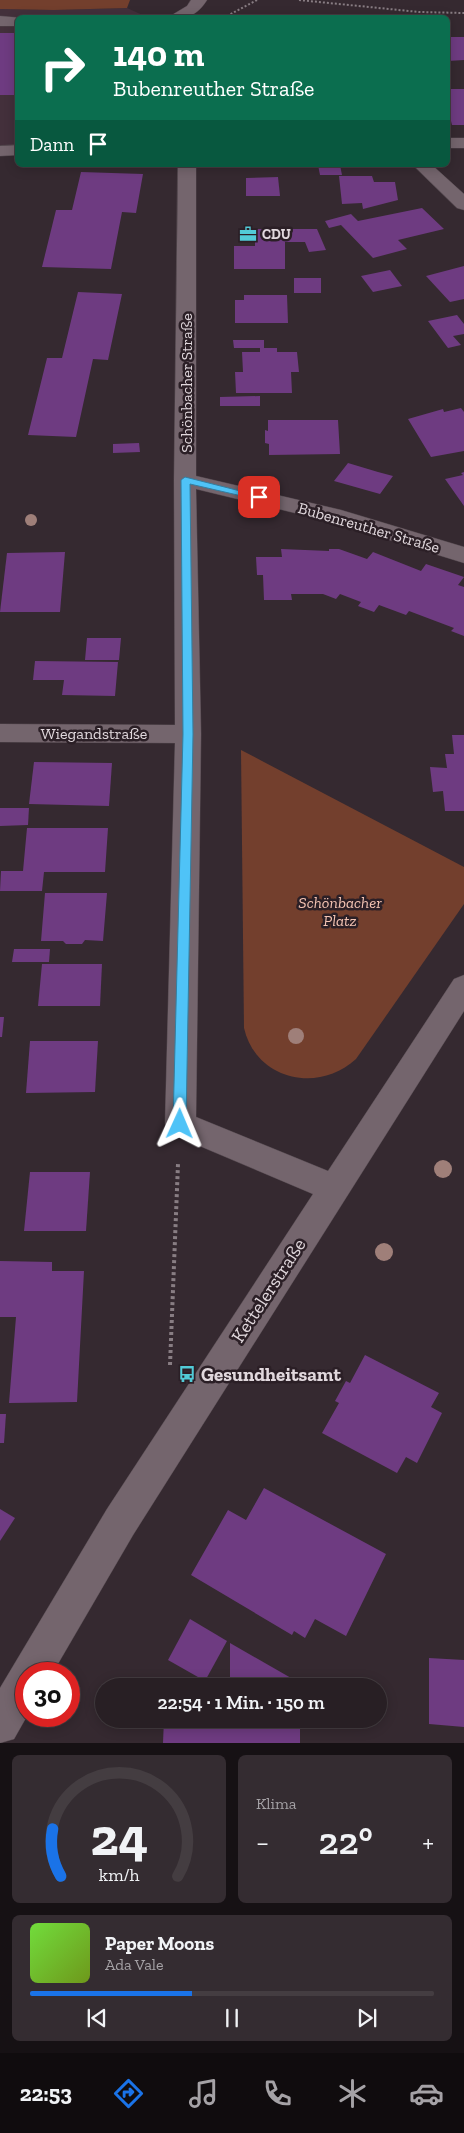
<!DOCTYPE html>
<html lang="de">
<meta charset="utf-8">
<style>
body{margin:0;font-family:"Zilla Slab",serif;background:#342c31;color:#f1f3f6;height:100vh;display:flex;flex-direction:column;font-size:19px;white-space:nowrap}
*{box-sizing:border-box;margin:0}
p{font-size:16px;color:#a5a2a6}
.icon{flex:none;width:28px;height:28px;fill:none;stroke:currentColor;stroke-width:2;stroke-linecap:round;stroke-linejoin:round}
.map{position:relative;height:1743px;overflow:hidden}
.panel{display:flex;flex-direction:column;gap:12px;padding:12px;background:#161114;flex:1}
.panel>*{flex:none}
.guide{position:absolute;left:15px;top:15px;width:435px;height:152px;border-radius:8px;box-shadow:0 2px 12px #0003,0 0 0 1px #443d41;background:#0b6e4f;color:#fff;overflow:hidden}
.speed{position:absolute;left:15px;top:1662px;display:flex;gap:10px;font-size:25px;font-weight:700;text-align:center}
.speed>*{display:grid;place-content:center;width:65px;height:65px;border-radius:50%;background:#281f24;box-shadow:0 2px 12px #0003,0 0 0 1px #443d41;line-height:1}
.speed .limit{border:8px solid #d22;background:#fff;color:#111}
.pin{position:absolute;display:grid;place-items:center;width:42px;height:42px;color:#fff;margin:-21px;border-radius:10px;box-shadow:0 2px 8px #0006}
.me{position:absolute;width:55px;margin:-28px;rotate:1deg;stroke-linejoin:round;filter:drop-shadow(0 0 4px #0008)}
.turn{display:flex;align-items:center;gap:18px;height:105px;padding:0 15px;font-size:22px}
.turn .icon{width:65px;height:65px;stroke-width:2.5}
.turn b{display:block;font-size:35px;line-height:42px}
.then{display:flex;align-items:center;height:48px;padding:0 15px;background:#0003;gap:10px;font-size:19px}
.big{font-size:38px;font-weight:600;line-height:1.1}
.panel .widget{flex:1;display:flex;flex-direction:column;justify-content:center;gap:8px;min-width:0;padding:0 18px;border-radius:8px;background:#342c31}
.panel .dial{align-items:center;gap:0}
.dial svg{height:130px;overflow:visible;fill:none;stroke:#443d41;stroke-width:7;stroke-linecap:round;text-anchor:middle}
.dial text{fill:#f1f3f6;stroke:none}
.song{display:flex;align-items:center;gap:15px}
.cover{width:60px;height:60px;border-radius:8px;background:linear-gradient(135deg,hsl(100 70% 55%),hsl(80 70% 35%))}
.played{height:5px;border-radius:2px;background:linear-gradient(90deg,#1a73e8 40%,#443d41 40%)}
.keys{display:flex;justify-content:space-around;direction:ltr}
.heat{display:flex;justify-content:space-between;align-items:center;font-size:28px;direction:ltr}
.panel .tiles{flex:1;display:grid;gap:12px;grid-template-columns:1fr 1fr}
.widget:last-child{grid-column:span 2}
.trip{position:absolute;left:95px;top:1678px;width:292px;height:50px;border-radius:25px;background:#281f24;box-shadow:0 2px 12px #0003,0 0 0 1px #443d41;font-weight:600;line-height:50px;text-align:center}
.menu{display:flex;height:80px;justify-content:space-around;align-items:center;background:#100c0e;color:#a5a2a6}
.menu .icon{width:35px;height:35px}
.menu .active{color:#1a73e8}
.menu b{font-size:22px;color:#f1f3f6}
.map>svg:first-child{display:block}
.built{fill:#43303b}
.green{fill:#733f2d}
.building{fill:#6e3b81}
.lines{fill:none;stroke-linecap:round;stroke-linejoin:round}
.minor-casing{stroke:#50454b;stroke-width:1}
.path-far1{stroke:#887d83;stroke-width:2;stroke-dasharray:2 2;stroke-linecap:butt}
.path{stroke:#887d83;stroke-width:4;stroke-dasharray:3 3;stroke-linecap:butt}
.minor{fill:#74656d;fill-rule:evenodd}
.tree{fill:#9f7f79}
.route{fill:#4fc3f7;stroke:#337fa1}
.labels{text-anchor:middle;stroke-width:5;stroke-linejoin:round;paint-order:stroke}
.far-poi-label{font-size:14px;font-weight:bold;fill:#e1d8dd;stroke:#2b1f26;text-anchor:start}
.street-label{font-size:16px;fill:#e1d8dd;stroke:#2b1f26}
.park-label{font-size:16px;font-style:italic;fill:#f6c5b4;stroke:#2b1f26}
.near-street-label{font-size:19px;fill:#e1d8dd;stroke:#2b1f26}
.near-poi-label{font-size:19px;font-weight:bold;fill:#e1d8dd;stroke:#2b1f26;text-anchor:start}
</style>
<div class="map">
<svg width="464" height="1743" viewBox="0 0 464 1743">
<rect width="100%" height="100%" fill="#352930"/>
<polygon class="built" points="127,8 147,17 18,18 17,145 0,145 0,9 54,10"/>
<g class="green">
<polygon points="0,0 130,0 127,8 54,10 0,9"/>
<path d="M241,750L464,867V904L356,1059C318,1094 256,1080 244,1028Z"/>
</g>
<g class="building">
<rect x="0" y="33" width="18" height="62"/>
<polygon points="448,37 464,37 464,60 448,61"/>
<polygon points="448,89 464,89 464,125 452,125 450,117 448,117"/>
<polygon points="318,165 340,165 342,175 320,175"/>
<polygon points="81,172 143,174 136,213 122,212 111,269 42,267 56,210 72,210"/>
<polygon points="339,176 372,176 374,182 395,182 398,200 363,209 362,203 342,204"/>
<polygon points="278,177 280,196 246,196 246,178"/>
<polygon points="422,208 444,229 398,240 407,249 373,258 341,225 329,228 325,221 351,214 358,221"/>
<polygon points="241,229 317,229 326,250 309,252 305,242 285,242 285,269 234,269 234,246 255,246 255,238 241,238"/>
<polygon points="464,266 464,299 450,302 426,276"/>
<polygon points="390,270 402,286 373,292 361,276"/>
<rect x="294" y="278" width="27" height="15"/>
<polygon points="78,292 122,294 108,360 93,359 76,437 28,435 47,358 62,358"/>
<polygon points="244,295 287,295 288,323 235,323 235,300 244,300"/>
<polygon points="457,315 464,324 464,334 453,336 461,345 448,348 428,321"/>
<polygon points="233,340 264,340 264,348 277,348 277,352 297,352 299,372 291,372 292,393 236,393 235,372 243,372 242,352 260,352 260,348 234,348"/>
<polygon points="260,396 260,406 220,406 220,397"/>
<polygon points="461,408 464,412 464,451 431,457 408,419 443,409 444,412"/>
<polygon points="268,420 338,420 340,454 269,455 269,444 265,443 265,430 268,431"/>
<polygon points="139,443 140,452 113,453 113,444"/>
<polygon points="348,463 378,472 393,476 380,494 334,481"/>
<polygon points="464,472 464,506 445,479 463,475 461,473"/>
<polygon points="281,549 329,551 329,549 339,549 367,559 373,552 421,571 426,564 464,577 458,585 464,587 464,636 451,631 454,628 409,611 406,615 379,605 374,612 358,606 361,602 340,594 336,599 323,594 291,594 292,600 264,600 263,575 257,575 256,557 282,557"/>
<polygon points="65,552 60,612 0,612 7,553"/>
<polygon points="87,638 121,638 119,660 85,660"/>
<polygon points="35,661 118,662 115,696 62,695 64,680 33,680"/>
<polygon points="452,735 464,735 464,811 445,811 443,791 433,792 430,767 447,768 445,754 454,754"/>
<polygon points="34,762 112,763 109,806 29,804"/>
<polygon points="0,808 29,808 28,825 0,826"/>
<polygon points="27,828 108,828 105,872 44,872 42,891 0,891 1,871 23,871"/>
<polygon points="45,893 107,893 103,941 85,940 82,944 66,944 63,941 41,941"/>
<polygon points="14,949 50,949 49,962 12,962"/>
<polygon points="42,964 102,964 100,1006 38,1006"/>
<polygon points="0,1017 4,1017 2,1037 0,1037"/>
<polygon points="30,1041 98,1041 95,1092 26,1093"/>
<polygon points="30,1172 90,1172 86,1231 24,1231"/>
<polygon points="0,1261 52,1262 52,1271 84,1271 77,1402 9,1403 16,1317 0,1317"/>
<polygon points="365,1355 439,1393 431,1407 442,1413 417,1463 406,1457 397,1473 322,1433 339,1403 335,1401 346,1381 350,1383"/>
<polygon points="0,1414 6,1414 4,1443 0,1443"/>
<polygon points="264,1488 386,1554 346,1636 315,1619 305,1638 294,1631 292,1635 191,1575 228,1510 246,1520"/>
<polygon points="0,1509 15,1518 0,1541"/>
<polygon points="190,1619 227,1641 205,1681 168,1660"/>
<polygon points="230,1643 305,1686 230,1686"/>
<polygon points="429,1658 464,1660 464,1727 429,1724"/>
<polygon points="164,1719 300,1719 300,1743 163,1743"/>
</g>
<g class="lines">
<g class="minor-casing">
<g id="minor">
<path d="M191,0H207C196,17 187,18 167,18L187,6Z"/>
<polygon points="0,16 23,18 18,18 18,26 0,26"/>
<rect x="448" y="138" width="16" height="10"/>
<polygon points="18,145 18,155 0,156 0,146"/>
<polygon points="178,165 196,165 196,476 341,510 464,547 464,563 328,521 196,489 201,734 196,1117 328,1171 454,979 464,975 464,1011 133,1535 52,1674 26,1674 27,1716 14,1739 0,1743 0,1688 107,1509 313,1194 169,1133 165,1124 175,743 0,742 0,724 175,725 174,480"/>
<polygon points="413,165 432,165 464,194 464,210 457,208"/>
</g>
</g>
<g class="path-far1">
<polyline points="299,0 419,12 464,13"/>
<polyline points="227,16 257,0"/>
</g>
<polyline class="path" points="170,1365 178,1164"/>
<use href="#minor" class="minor"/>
</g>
<g class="tree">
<circle cx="31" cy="520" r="6"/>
<circle cx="296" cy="1036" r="8"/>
<circle cx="443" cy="1169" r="9"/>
<circle cx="384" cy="1252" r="9"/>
</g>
<polygon class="route" points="185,477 264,497 259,500 190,484 193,734 186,1124 180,1129 173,1124 183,734 181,480"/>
<defs>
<g id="office-bare" transform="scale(1.35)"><path d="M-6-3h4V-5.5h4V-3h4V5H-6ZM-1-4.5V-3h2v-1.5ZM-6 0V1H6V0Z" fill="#52cbd7" stroke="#2b1f26" stroke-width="2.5" paint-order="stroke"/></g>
<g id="bus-bare" transform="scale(1.35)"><path d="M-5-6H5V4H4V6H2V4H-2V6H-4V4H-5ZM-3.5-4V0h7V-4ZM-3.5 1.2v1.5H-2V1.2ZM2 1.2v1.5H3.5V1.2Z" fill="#52cbd7" stroke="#2b1f26" stroke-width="2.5" paint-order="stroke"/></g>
</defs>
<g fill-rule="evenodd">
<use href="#office-bare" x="248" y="234"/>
<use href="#bus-bare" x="187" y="1374"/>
</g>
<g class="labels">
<g class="far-poi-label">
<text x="262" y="239">CDU</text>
</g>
<g class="street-label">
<text transform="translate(186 383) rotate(-90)" y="6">Schönbacher Straße</text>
<text transform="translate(369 527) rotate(16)" y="6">Bubenreuther Straße</text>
<text x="94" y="739">Wiegandstraße</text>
</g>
<g class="park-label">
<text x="340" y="908">Schönbacher<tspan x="340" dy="18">Platz</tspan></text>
</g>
<g class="near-street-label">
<text transform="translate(268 1290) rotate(-57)" y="7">Kettelerstraße</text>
</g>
<g class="near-poi-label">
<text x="201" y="1381">Gesundheitsamt</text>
</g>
</g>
</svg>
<div class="speed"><div class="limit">30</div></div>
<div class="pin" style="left:259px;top:497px;background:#d93025"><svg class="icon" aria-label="arrive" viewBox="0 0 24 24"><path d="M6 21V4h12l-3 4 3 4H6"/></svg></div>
<svg class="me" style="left:180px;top:1124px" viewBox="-20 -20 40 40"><path d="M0-17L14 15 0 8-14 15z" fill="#4fc3f7" stroke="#fff" stroke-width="4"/></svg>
<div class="trip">22:54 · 1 Min. · 150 m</div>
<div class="guide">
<div class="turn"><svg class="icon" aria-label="right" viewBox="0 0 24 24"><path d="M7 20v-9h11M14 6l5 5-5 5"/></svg><div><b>140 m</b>Bubenreuther Straße</div></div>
<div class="then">Dann<svg class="icon" aria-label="arrive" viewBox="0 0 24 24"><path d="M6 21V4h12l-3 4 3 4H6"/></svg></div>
</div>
</div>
<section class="panel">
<div class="tiles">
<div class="widget dial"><svg viewBox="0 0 100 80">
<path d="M14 69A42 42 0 1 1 86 69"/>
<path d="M14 69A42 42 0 0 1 9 40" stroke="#1a73e8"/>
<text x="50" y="56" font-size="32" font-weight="700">24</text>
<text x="50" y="72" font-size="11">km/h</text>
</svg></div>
<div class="widget"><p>Klima</p>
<div class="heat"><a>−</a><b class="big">22°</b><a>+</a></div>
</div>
<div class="widget">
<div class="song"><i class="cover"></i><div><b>Paper Moons</b><p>Ada Vale</p></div></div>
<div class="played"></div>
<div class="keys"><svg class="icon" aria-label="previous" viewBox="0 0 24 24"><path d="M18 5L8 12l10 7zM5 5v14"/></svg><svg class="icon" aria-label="pause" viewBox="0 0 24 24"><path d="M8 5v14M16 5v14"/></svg><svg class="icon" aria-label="next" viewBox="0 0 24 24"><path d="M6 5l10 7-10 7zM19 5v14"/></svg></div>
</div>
</div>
</section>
<nav class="menu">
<b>22:53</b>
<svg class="icon active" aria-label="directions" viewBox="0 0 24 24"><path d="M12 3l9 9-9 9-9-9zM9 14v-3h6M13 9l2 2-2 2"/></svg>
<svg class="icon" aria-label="music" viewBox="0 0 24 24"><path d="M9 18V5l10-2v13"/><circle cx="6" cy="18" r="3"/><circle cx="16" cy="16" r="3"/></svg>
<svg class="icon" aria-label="phone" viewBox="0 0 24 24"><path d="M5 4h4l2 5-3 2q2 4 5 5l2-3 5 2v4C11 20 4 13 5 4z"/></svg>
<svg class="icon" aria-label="climate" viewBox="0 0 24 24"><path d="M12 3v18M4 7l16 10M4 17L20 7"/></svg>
<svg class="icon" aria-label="car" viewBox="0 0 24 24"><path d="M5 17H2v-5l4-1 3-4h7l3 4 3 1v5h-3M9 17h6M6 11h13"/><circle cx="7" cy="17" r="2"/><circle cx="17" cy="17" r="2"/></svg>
</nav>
